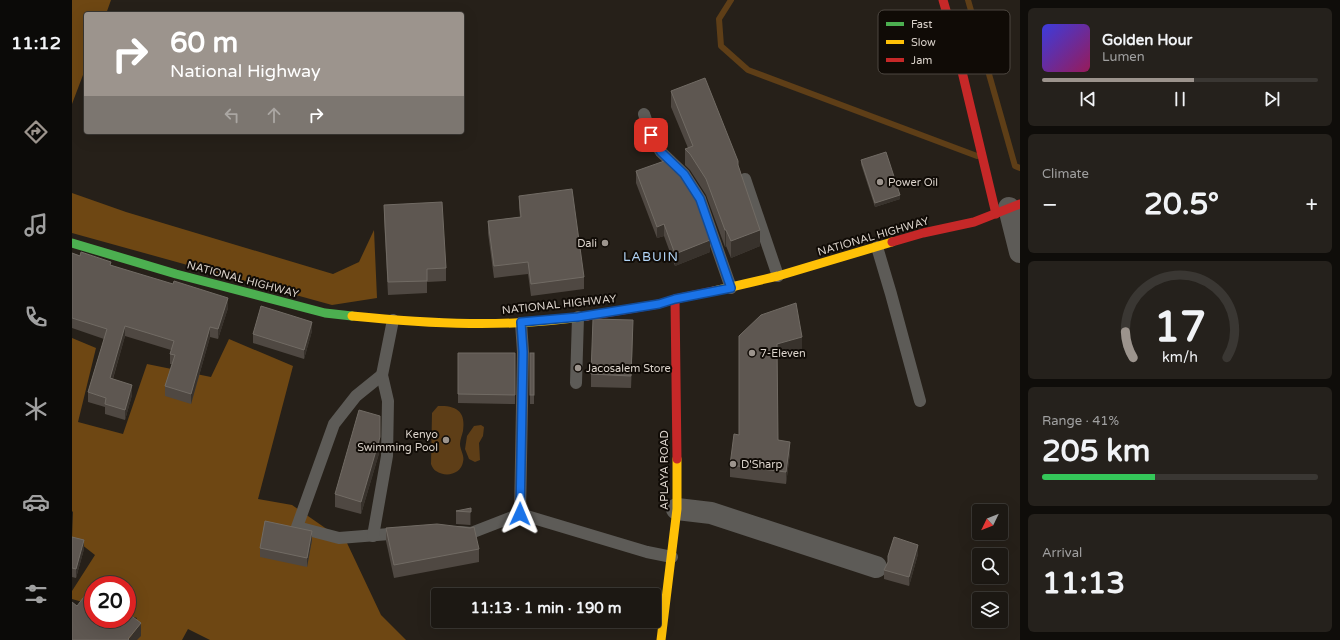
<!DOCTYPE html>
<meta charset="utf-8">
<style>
body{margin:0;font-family:"Varela Round",sans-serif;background:#25211c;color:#f1f3f6;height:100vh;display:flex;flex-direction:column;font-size:15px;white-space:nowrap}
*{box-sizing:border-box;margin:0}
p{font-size:13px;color:#a0a0a0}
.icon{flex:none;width:22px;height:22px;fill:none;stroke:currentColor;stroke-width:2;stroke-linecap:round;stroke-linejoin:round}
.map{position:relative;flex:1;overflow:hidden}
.details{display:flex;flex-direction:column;gap:8px;padding:8px;background:#0f0d0a;width:320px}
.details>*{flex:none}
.banner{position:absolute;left:12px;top:12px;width:380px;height:122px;border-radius:4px;box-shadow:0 4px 16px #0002,0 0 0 1px #3a3733;background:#9c948d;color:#fff;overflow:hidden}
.needle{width:26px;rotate:227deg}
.fabs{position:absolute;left:900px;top:504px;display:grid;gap:8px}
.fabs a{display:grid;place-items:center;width:36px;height:36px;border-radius:4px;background:#1c1813;box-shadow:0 4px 16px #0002,0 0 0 1px #3a3733;font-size:20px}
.speed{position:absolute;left:12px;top:576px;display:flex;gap:8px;font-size:20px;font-weight:700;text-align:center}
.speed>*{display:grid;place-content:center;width:52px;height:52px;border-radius:50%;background:#1c1813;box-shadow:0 4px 16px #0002,0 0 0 1px #3a3733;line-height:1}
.speed .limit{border:6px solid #d22;background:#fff;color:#111}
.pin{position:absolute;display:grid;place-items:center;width:34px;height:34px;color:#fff;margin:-17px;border-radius:8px;box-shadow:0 2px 6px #0006}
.me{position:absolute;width:44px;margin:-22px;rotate:1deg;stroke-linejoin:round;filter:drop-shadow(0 0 3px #0008)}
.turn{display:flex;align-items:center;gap:14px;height:84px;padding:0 20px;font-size:18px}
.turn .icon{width:52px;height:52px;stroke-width:2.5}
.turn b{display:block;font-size:28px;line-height:34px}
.lanes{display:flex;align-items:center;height:38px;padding:0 20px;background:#0003;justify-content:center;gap:20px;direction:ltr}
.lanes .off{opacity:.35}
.big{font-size:30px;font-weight:800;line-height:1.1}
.details .widget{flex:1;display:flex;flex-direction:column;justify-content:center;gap:6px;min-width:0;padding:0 14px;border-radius:6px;background:#25211c}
.details .dial{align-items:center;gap:0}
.dial svg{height:104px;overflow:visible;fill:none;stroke:#3a3733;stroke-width:7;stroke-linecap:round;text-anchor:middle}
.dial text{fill:#f1f3f6;stroke:none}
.song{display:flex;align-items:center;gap:12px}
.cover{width:48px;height:48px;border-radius:6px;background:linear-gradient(135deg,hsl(240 70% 55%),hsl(330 70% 35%))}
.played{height:4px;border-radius:2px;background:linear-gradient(90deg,#9c948d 55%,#3a3733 55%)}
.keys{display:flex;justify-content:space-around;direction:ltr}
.heat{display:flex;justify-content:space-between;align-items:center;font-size:22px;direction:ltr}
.charge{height:6px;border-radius:3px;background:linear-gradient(90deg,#34c759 41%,#3a3733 0)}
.trip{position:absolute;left:359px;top:588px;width:230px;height:40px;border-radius:4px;background:#1c1813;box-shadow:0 4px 16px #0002,0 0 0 1px #3a3733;font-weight:800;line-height:40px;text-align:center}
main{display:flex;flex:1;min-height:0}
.tabs{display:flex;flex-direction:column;width:72px;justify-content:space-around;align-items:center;background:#0b0a08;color:#a0a0a0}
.tabs .icon{width:28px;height:28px}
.tabs .selected{color:#9c948d}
.tabs b{font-size:18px;color:#f1f3f6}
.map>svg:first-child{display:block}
.forest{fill:#6e4713}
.water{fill:#5e3e17}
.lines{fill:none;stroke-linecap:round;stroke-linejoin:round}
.stream{stroke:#5e3e17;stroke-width:6}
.lane{stroke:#5d5b57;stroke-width:12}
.street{stroke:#5d5b57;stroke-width:22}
.fast{stroke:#4caf50;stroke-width:9}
.slow{stroke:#ffc107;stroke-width:9}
.jam{stroke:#c62828;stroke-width:9}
.wall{fill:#4f4842}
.shaded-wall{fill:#38322c}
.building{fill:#5e5751;stroke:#716b64}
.route-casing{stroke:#114b97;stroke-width:10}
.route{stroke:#1a73e8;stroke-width:7}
.poi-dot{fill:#9c948d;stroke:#100b06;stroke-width:1.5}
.labels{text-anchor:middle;stroke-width:4;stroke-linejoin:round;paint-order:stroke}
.poi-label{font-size:11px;fill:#dbd3cb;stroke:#100b06;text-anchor:start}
.street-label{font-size:11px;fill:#dbd3cb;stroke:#100b06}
.quarter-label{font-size:13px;letter-spacing:1px;fill:#b1d4f6;stroke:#100b06}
.key{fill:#100b06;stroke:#4d4741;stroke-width:1}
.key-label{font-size:11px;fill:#dbd3cb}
</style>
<main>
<nav class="tabs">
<b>11:12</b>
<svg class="icon selected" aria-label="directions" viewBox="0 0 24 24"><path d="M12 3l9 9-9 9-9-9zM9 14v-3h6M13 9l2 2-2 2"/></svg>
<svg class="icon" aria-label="music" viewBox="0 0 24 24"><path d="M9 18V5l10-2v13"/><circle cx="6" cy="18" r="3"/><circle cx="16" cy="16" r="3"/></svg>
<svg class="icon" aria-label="phone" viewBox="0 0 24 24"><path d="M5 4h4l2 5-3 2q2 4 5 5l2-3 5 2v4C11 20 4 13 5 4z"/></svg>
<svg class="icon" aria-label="climate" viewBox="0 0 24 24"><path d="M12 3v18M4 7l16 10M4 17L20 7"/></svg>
<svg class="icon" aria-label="car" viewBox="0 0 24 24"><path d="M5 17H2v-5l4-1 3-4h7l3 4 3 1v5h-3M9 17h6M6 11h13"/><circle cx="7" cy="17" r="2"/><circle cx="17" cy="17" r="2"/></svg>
<svg class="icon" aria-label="filters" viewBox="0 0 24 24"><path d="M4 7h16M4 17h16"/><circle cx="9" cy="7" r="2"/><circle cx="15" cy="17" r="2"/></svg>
</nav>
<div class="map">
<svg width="948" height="640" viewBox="0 0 948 640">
<rect width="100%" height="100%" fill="#262019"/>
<g class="forest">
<polygon points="0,0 39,0 34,14 14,14 14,67 0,104"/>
<polygon points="0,193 54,212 261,274 287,262 302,230 305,298 260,305 0,233"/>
<polygon points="0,338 24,348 6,422 51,434 75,364 139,377 157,339 221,366 186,499 220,505 275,543 309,615 334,640 138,640 116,629 110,640 52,640 65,618 55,615 55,585 21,585 21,605 0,599 0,591 23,555 0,537 1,512 0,511"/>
</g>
<g class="water">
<path d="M366,406C385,405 394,412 391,431C390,435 388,440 388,444C388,450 393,456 391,462C389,474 374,478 364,471C362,470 360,467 359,464L360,413Z"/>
<polygon points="409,425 412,427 411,436 407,443 408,460 403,462 397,459 393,449 395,436 402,426"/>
</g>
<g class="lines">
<g class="stream">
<polyline points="659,0 647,19 649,46 676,70 905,156"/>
<polyline points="896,0 943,166 948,168"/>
</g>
<g class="lane">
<polyline points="572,114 579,135 589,152 612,174 628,199 659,288"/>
<polyline points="673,179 706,276"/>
<polyline points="805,247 819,294 848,401"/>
<polyline points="310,375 284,396 262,424 225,527 267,538 330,533"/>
<polyline points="504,383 506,317"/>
<polyline points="448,514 451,352 449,323"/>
<polyline points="388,532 399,533 448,514 575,552 600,557"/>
<polyline points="301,536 315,456 316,401 310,375 321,320"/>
</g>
<g class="street">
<polyline points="937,208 948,252"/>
<polyline points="605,509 639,513 804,567"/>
</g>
<polyline class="fast" points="0,243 104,274 253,313 280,316"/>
<g class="slow">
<polyline points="642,291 706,276 820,242"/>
<path d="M280,316C358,324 438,328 515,316"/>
<polyline points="589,640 605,509 605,459"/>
</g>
<g class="jam">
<polyline points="871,0 882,38 924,214"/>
<polyline points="820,242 851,233 902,222 948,204"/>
<polyline points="603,299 605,459"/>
<polyline points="515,316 587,304 603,299 642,291"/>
</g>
</g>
<g class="wall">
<polygon points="599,91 666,165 688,246 659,258 654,246 653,247 634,195 618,170 613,165 613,149 616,148 599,107"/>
<polygon points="789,160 828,199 803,207 789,164"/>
<polygon points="564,171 638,252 603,266 592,236 585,238 564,183"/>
<polygon points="447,196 512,277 512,289 459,296 456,274 422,278 416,233 416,221 448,217 447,208"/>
<polygon points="312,205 374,268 374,281 355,282 355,293 316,295 312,218"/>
<polygon points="0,253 39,265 156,308 146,339 138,337 119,404 93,396 93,386 100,364 98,364 98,354 99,350 53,336 41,379 60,395 53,420 33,414 33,407 16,402 16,392 32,339 0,328"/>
<polygon points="240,331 232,359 181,343 181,334"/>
<polygon points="561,333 559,388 519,387 519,374"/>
<polygon points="667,336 730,349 705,356 706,440 718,453 714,484 658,477 658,465 667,435"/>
<polygon points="386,353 443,353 443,404 386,403"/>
<rect x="458" y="353" width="4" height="51"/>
<polygon points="308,450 289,514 263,507 263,494"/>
<polygon points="399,508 399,525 398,525 384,524 384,511"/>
<polygon points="314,528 407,549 407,562 322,578 314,541"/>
<polygon points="0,537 12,549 4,578 0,577"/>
<polygon points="240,540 235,567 188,557 188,548"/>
<polygon points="846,554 837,586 812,579 812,570"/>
</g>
<g class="shaded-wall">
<polygon points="828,195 828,199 803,207 803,203"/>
<polygon points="592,224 592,236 585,238 585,227"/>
<polygon points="653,230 654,230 654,246 653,247"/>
<polygon points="688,230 688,246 659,258 659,241"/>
<polygon points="638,240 638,252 603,266 603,254"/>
<polygon points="156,298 156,308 146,339 146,329"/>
<polygon points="561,320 561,333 559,388 559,376"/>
<polygon points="240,322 240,331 232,359 232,350"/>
<polygon points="53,326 53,336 38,388 38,378"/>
<polygon points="138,327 138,337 119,404 119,394"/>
<polygon points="730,337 730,349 705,356 705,344"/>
<polygon points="60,385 60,395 53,420 53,410"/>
<polygon points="308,416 308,450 289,514 289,502"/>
<polygon points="718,442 718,453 714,484 714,472"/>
<rect x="398" y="512" width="1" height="13"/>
<polygon points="240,531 240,540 235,567 235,558"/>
<polygon points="12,540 12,549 4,578 4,569"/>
<polygon points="846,545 846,554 837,586 837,577"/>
<polygon points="61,608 61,621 57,614"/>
<polygon points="69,623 69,636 65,640 56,640"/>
</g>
<g class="building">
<polygon points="633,78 666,161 666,165 688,230 659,241 654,230 653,230 634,179 618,154 613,149 621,146 599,91"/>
<polygon points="814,152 828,195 803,203 789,160"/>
<polygon points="598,159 606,167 621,191 638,240 603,254 592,224 585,227 564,171"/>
<polygon points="500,189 512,277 459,284 456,262 422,266 416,221 449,217 447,196"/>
<polygon points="370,202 374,268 355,269 355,281 316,282 312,205"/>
<polygon points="9,252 39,262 38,265 101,284 102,281 156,298 146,329 138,327 119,394 93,386 103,355 98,354 102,341 53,326 38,378 60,385 53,410 33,404 34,398 16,392 35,329 0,318 0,253 8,256"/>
<polygon points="724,303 730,337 705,344 706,440 718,442 714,472 658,465 662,434 667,435 667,336 689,315"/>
<polygon points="189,306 240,322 232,350 181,334"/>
<polygon points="521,319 561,320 559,376 519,374"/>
<polygon points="386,353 443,353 443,395 386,394"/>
<rect x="458" y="353" width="4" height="42"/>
<polygon points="287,410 308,416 308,437 289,502 263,494"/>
<polygon points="399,508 399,512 398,512 384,511"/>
<polygon points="193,521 240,531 235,558 188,548"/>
<polygon points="365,524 398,528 402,527 407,549 322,565 314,528"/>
<polygon points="0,537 12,540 4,569 0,568"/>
<polygon points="822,537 846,545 837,577 812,570 816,562 816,556"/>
<polygon points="21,585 21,619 55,619 55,603 61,608 57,614 69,623 56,639 57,640 0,640 0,602 5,606"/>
</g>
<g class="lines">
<g class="route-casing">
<polyline id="route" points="448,514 451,352 449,322 506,317 587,304 603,299 659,288 628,199 612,174 589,152 579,135"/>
</g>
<use href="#route" class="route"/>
</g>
<g class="poi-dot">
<circle cx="808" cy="182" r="4"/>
<circle cx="533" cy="243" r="4"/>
<circle cx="680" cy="353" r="4"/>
<circle cx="506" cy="368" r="4"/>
<circle cx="374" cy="440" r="4"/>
<circle cx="661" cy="464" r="4"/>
</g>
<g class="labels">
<g class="poi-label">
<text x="816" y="186">Power Oil</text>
<text x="525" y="247" text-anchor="end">Dali</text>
<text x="688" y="357">7-Eleven</text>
<text x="514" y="372">Jacosalem Store</text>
<text x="366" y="438" text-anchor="end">Kenyo<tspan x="366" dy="13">Swimming Pool</tspan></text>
<text x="669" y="468">D'Sharp</text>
</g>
<g class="street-label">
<text transform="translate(801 236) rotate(-16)" y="4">NATIONAL HIGHWAY</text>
<text transform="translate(171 279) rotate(15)" y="4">NATIONAL HIGHWAY</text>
<text transform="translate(487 304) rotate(-6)" y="4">NATIONAL HIGHWAY</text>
<text transform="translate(592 470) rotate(-90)" y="4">APLAYA ROAD</text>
</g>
<g class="quarter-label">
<text x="579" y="261">LABUIN</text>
</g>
</g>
<rect x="806" y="10" width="132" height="64" rx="6" class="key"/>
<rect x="814" y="22" width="18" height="4" fill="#4caf50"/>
<rect x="814" y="40" width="18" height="4" fill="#ffc107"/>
<rect x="814" y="58" width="18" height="4" fill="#c62828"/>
<g class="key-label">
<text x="839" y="28">Fast</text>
<text x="839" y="46">Slow</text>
<text x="839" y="64">Jam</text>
</g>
</svg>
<div class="fabs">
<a><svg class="needle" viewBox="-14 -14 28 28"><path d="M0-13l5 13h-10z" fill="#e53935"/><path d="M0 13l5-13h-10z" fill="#a0a0a0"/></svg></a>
<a><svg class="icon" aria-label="search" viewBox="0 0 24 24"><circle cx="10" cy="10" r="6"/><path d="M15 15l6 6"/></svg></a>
<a><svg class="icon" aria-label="layers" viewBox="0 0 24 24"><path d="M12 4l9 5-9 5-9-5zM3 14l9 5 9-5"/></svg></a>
</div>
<div class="speed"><div class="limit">20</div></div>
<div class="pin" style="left:579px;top:135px;background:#d93025"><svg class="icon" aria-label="arrive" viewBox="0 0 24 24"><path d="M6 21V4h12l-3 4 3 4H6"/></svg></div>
<svg class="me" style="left:448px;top:514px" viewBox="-20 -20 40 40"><path d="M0-17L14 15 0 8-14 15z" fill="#1a73e8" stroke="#fff" stroke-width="4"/></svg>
<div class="trip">11:13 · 1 min · 190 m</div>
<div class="banner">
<div class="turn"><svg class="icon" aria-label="right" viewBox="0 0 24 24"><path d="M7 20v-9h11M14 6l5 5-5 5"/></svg><div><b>60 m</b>National Highway</div></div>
<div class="lanes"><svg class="icon off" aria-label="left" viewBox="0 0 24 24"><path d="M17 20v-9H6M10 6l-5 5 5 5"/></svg><svg class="icon off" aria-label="ahead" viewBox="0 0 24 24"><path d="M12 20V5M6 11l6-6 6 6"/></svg><svg class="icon" aria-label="right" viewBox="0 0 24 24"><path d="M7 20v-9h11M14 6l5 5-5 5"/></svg></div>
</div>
</div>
<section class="details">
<div class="widget">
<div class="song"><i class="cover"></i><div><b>Golden Hour</b><p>Lumen</p></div></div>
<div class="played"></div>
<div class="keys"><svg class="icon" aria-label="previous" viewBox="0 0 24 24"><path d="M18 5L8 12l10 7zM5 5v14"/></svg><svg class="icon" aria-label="pause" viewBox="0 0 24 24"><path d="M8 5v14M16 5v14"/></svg><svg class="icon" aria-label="next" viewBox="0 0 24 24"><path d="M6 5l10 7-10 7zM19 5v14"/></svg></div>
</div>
<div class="widget"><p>Climate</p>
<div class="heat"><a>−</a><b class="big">20.5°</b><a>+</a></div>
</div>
<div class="widget dial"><svg viewBox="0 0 100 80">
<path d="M14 69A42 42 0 1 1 86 69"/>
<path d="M14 69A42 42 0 0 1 8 49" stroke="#9c948d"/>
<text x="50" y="56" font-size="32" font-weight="700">17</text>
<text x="50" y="72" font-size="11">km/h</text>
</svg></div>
<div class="widget"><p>Range · 41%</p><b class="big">205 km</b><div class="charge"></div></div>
<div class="widget"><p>Arrival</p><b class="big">11:13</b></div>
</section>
</main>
